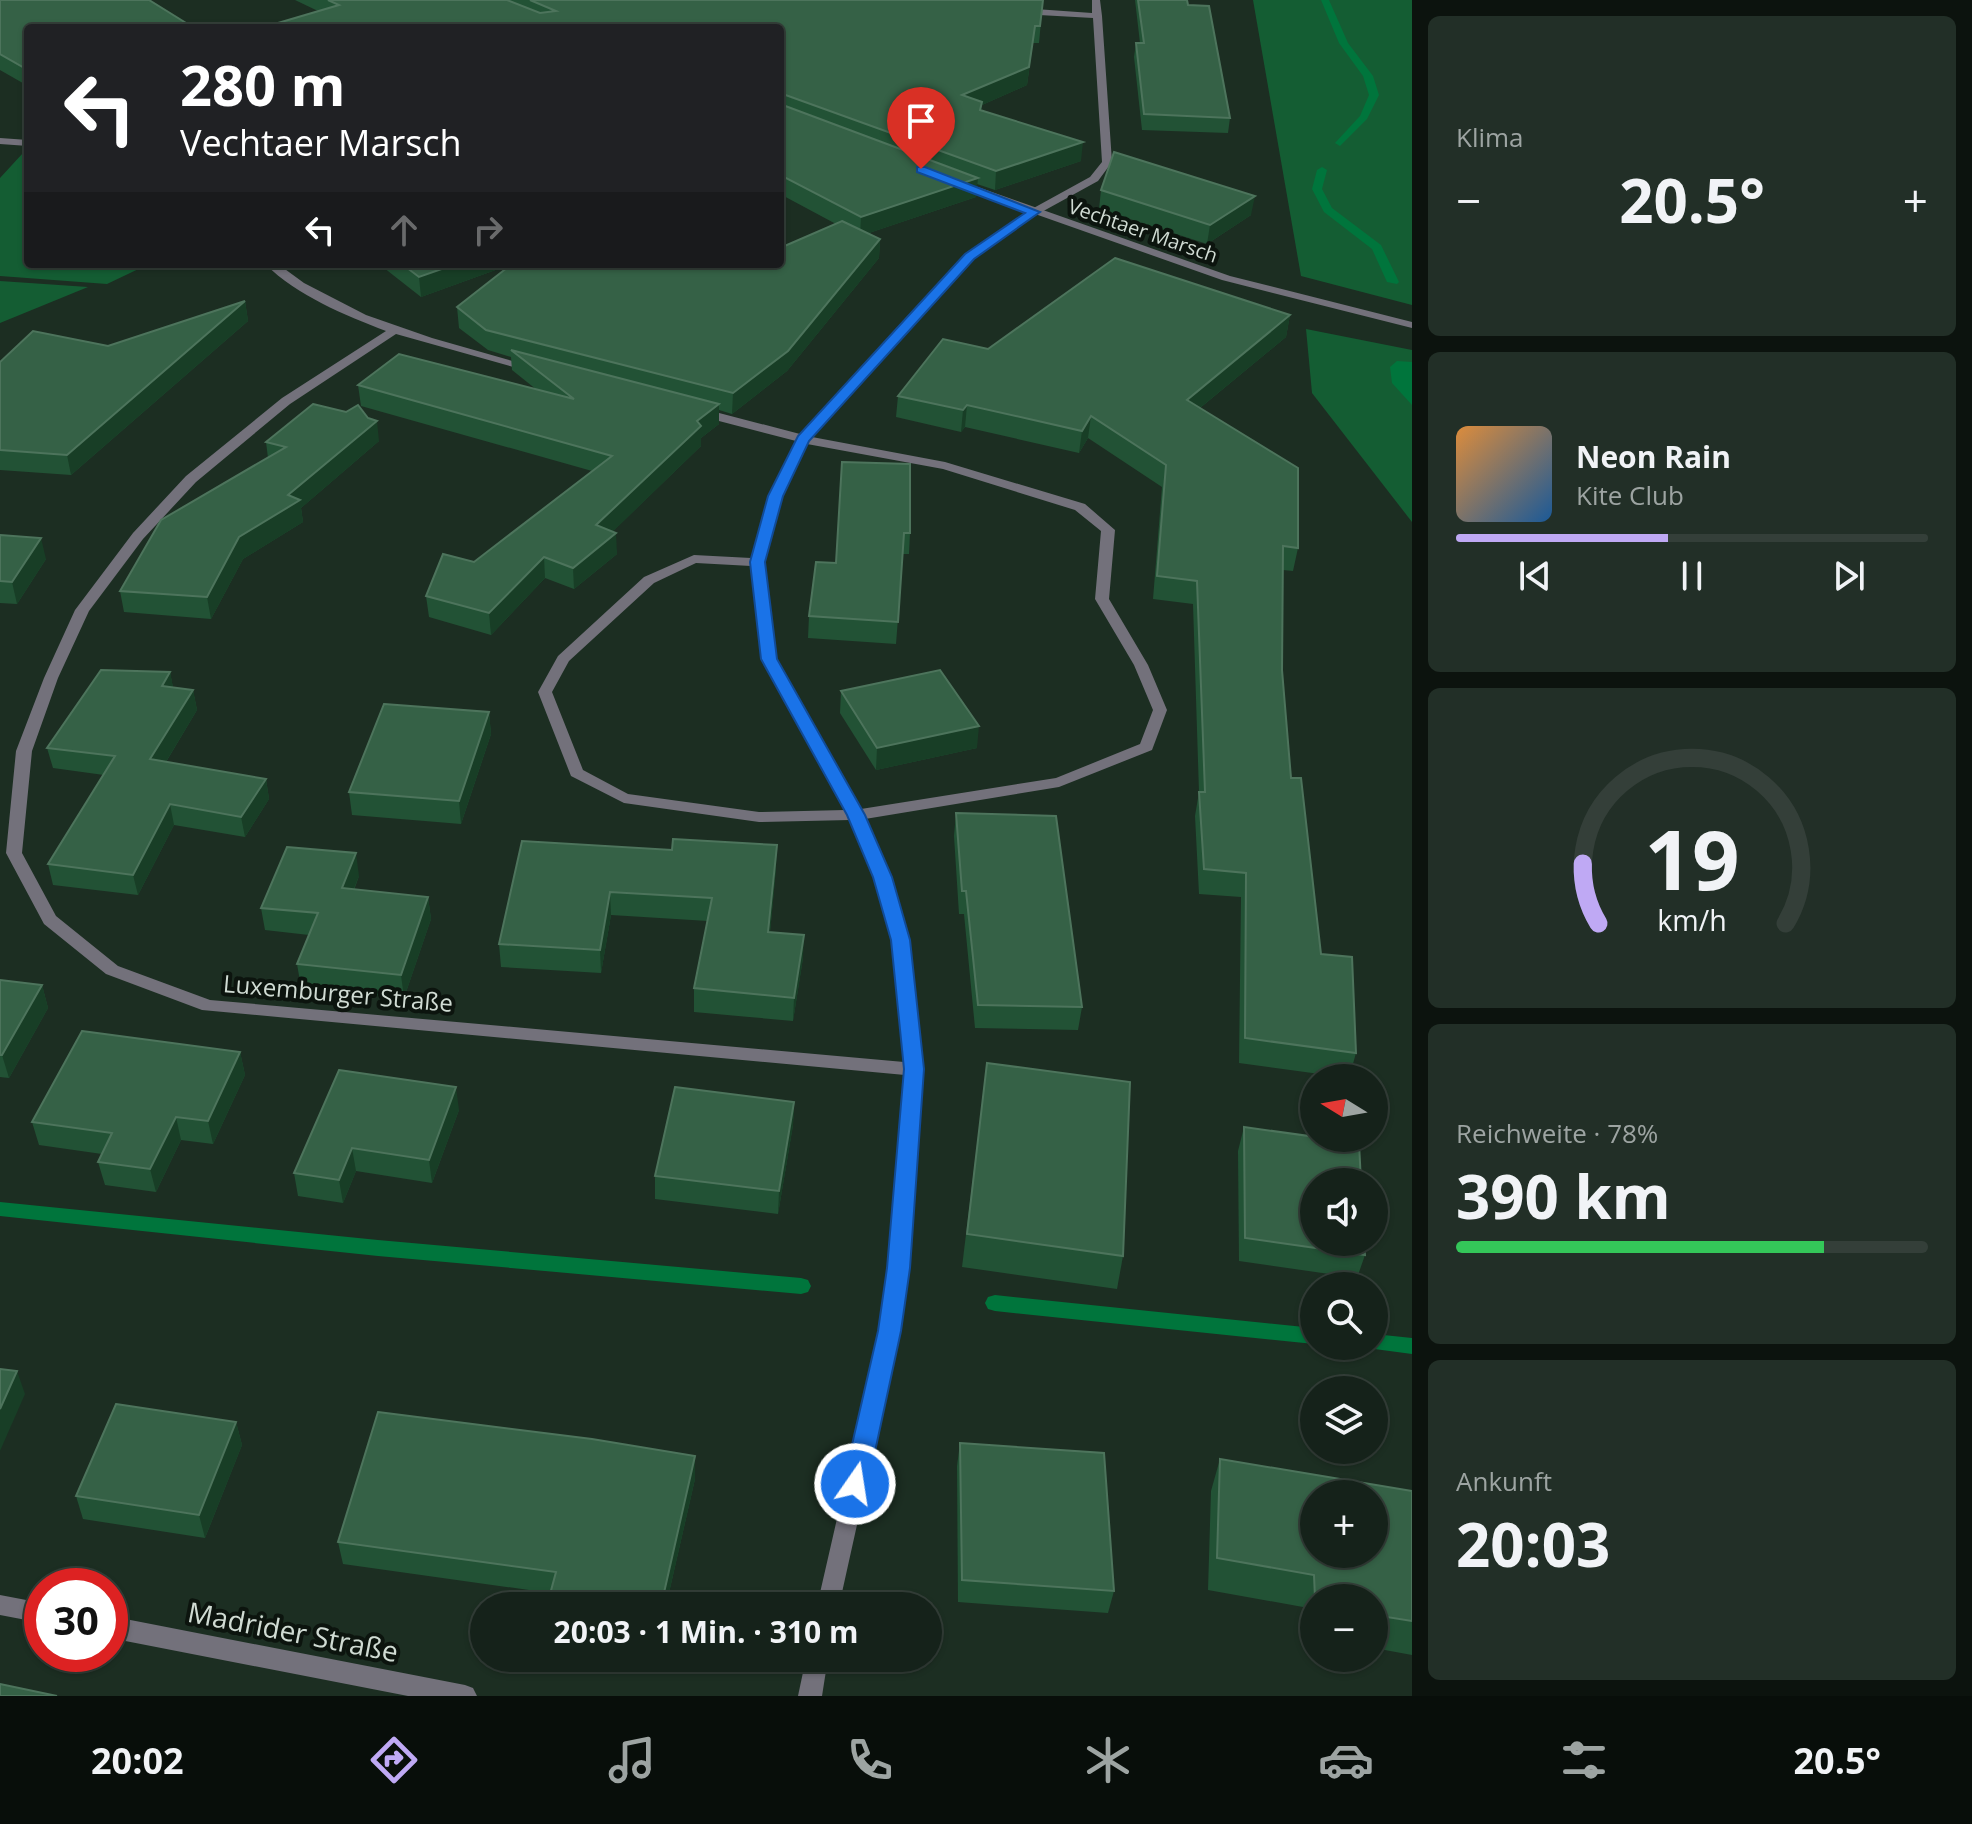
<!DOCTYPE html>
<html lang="de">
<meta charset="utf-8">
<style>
body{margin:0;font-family:"Open Sans",sans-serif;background:#222f27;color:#f1f3f6;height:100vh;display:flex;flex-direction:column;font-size:30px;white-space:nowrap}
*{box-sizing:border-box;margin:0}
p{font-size:26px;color:#9da4a2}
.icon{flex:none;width:44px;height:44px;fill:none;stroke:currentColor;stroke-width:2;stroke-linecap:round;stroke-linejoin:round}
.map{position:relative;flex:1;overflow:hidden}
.side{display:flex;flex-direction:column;gap:16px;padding:16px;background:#0c130e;width:560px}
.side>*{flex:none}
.top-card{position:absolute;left:24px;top:24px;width:760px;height:244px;border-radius:8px;box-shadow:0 2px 6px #0004,0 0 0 2px #343f39;background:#202124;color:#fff;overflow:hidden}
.needle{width:52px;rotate:281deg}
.tools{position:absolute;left:1300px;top:1064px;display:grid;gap:16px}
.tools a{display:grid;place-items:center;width:88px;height:88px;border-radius:50%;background:#15221a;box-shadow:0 2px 6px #0004,0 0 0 2px #343f39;font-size:40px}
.speed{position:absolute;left:24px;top:1568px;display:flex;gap:16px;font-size:40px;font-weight:700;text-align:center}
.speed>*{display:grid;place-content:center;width:104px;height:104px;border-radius:50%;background:#15221a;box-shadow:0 2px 6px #0004,0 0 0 2px #343f39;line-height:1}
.speed .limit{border:12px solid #d22;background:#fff;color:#111}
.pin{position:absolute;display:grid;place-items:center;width:68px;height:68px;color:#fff;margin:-82px -34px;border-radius:50% 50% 50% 0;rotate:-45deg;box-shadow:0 0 8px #0007}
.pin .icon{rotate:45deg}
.me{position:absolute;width:88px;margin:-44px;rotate:13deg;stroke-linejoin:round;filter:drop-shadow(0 0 6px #0008)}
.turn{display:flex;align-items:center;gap:28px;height:168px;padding:0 24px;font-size:36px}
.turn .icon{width:104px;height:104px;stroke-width:2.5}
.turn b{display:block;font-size:56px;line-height:68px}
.lanes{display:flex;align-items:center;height:76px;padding:0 24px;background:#0003;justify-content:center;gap:40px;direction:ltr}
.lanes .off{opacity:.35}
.big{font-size:60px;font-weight:700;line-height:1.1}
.side .widget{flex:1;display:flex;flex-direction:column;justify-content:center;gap:12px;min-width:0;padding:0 28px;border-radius:12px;background:#222f27}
.side .dial{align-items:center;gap:0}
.dial svg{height:208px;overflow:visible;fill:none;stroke:#343f39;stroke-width:7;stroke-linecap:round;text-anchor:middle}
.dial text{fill:#f1f3f6;stroke:none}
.song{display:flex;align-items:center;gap:24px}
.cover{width:96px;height:96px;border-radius:12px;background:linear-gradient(135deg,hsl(30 70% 55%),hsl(210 70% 35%))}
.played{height:8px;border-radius:4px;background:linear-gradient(90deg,#bfa9f4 45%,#343f39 45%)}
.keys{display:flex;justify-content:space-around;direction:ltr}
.heat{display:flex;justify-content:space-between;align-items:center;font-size:44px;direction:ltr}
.charge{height:12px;border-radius:6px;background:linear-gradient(90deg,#34c759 78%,#343f39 0)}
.trip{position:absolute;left:470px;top:1592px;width:472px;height:80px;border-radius:40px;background:#15221a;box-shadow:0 2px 6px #0004,0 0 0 2px #343f39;font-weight:700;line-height:80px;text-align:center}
.tab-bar{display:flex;height:128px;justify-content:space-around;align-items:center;background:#080e0a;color:#9da4a2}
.tab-bar .icon{width:56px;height:56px}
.tab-bar .current{color:#bfa9f4}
.tab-bar b{font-size:36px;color:#f1f3f6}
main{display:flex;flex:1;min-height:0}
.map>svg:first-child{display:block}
.green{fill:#145d33}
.water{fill:#00753c}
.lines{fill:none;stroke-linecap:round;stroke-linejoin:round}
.stream{fill:#00753c;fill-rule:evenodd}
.minor{fill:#73717b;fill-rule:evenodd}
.tertiary{fill:#73717b;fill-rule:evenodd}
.wall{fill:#225235}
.shaded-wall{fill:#183e26}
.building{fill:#356146;stroke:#4d745c;stroke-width:2;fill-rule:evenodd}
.route{fill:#1a73e8;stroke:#114b97;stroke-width:2}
.labels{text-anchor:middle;stroke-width:8;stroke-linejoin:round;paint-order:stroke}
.far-street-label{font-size:20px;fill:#d0dbd3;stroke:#0c140e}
.street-label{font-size:24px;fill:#d0dbd3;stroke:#0c140e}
.near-street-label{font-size:28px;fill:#d0dbd3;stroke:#0c140e}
</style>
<main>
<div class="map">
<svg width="1412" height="1696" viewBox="0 0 1412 1696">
<rect width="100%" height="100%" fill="#1c2e22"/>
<g class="green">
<polygon points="1253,0 1412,0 1412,305 1301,276"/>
<polygon points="23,153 28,154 28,264 149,264 107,284 0,276 0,178"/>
<polygon points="0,281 88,287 0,323"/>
<polygon points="1306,329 1412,350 1412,522 1312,393"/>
</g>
<polygon class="water" points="1397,361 1412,362 1412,405 1392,383 1390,367"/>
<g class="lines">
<g class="stream">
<polygon points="1321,0 1329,0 1348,43 1373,76 1379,95 1367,119 1340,146 1335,143 1360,116 1369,95 1363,76 1339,43"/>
<polygon points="1322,167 1327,170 1322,189 1332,208 1381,245 1399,282 1397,284 1387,282 1372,249 1324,212 1312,189 1317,170"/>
<polygon points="0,1202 378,1240 801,1278 808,1280 811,1286 808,1292 801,1294 378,1256 0,1216"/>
<polygon points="995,1295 1314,1328 1314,1344 995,1311 988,1309 985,1303 988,1297"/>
<polygon points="1374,1334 1412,1338 1412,1354 1367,1348 1366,1346 1374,1346"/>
</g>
<g class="minor">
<path d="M1092,0H1100L1102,16L1112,162L1098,181L1038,214L973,258L812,437L945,462L1085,504L1115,530L1109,599L1148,665L1167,710L1152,750L1059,787L865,819L890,877L908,940L923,1069L908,1268L900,1331L839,1606H817L880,1331L888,1268L905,1075L202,1010L106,974L44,924L6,853L16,751L44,678L75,610L133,533L186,476L282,398L386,331C344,315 298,296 265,264H278L304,283L366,315L432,338L537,368L531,372L396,334L290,404L196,482L143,539L89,611L58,678L32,751L22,853L56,916L118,966L210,1000L904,1062L892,940L874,877L850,820L759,822L624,803L571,776L538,692L558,656L644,577L694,555L751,558L769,496L796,441L696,415V409L700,408L800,434L965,254L1030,210L1090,177L1102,162L1093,18L1021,14L1017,11L1021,8L1092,13ZM807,444L943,469L1075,510L1101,531L1095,599L1134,665L1153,710L1140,744L1056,778L861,809L776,659L764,562L781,496ZM696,563L751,566L762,659L845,810L759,812L628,794L583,770L552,692L569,661L654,583Z"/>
<polygon points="0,138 28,140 28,146 0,144"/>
<polygon points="0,1595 42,1603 42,1623 0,1615"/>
<polygon points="110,1616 465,1685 473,1688 477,1696 408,1696 110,1638"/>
<polygon points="806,1658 828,1658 822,1696 798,1696"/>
</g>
<polygon class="tertiary" points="953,181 961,181 1230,276 1412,322 1412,328 1222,280 953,185"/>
</g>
<g class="wall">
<polygon points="0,0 28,28 28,86 0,70"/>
<polygon points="295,0 1043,0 1039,43 1033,43 1027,85 982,105 981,110 1081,161 995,190 977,184 976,197 869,233 880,239 879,258 787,371 732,414 719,410 719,424 701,438 701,446 613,531 617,554 574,589 545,578 491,635 429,617 426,596 474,562 592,471 361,406 358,385 537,390 512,370 511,357 488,350 459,328 457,307 734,267 836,224 780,194 780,28 318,11"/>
<polygon points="1135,0 1187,0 1230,118 1228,133 1142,130 1134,57 1136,43 1140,43"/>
<polygon points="1101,190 1251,215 1207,244 1099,209"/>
<polygon points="379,264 512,264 421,297"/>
<polygon points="245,301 248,321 71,475 0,470 0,362 108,346"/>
<polygon points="1290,315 1286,337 1200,408 1298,548 1293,571 1283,570 1282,670 1291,778 1321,954 1356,1053 1349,1078 1239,1063 1241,897 1199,894 1195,816 1199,792 1193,604 1153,599 1162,487 1088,438 1079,453 965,427 961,432 896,417 898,396 988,349"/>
<polygon points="379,441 301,508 303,522 243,559 211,619 124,612 120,591 268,458 266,442"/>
<polygon points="910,464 910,533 909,554 903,554 896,644 808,638 809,616 836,563"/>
<polygon points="0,535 46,559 17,604 0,603"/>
<polygon points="170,672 173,688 193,690 197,710 166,762 266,779 269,799 245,837 174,825 138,895 53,885 48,864 104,775 53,768 47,748"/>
<polygon points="841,691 977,748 876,770 840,713"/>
<polygon points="489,712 491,734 461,824 352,815 349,792"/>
<polygon points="956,813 1082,1007 1078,1030 975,1028 964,914 959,914 954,836"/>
<polygon points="522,841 776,868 770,932 803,958 793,1021 694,1012 694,988 708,921 611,915 601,973 501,967 499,944"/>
<polygon points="359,876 354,890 428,897 431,919 404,998 301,987 297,964 309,935 265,930 261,908"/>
<polygon points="0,980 42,985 48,1008 9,1078 0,1077"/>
<polygon points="240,1052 245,1075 213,1144 181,1140 156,1192 105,1185 98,1162 102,1154 39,1145 32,1122"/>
<polygon points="987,1063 1123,1256 1117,1289 962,1267"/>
<polygon points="339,1070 459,1110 432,1183 356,1171 343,1203 298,1196 294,1173"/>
<polygon points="794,1102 793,1125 778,1214 655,1199 655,1176"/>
<polygon points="1244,1127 1365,1255 1357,1278 1239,1261 1238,1151"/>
<polygon points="236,1422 242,1445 205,1538 83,1519 76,1496"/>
<polygon points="960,1443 1114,1591 1108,1613 958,1602 957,1466"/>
<polygon points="1220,1459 1412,1491 1412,1655 1374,1648 1374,1598 1314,1598 1314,1638 1304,1636 1303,1607 1208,1590 1211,1491"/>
<polygon points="695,1479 666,1606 550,1606 549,1598 550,1593 343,1564 338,1542"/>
</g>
<g class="shaded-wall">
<polygon points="1035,26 1027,85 982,105 980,120 962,95"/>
<polygon points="1083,142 1081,161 995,190 996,171"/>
<polygon points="978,178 976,197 860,236 861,217"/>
<polygon points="1255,196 1251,215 1207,244 1210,225"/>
<polygon points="880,239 879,258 787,371 732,414 733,393"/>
<polygon points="456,264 512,264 421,297 419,277"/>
<polygon points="245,301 248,321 71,475 67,455"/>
<polygon points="1290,315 1286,337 1184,421 1187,400"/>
<polygon points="719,404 719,424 701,438 701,446 597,547 596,525 697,421"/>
<polygon points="967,405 965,427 961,432 963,410"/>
<polygon points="1091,416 1088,438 1079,453 1082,431"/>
<polygon points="377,421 379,441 301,508 303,522 243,559 211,619 207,597 239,537"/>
<polygon points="616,533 617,554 574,589 573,568"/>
<polygon points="41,538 46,559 17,604 12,582"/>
<polygon points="544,557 545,578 491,635 489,613"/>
<polygon points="170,672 174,692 162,686"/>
<polygon points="193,690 197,710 155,780 150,759"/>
<polygon points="489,712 491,734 461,824 459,801"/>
<polygon points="979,726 977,748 876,770 877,748"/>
<polygon points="266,779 269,799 245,837 241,817"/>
<polygon points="170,804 174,825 138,895 133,875"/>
<polygon points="777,845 776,868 768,955 768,932"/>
<polygon points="356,853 359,876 345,911 342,888"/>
<polygon points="610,892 611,915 601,973 600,950"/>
<polygon points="428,897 431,919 404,998 401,975"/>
<polygon points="804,935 803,958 793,1021 794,998"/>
<polygon points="42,985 48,1008 9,1078 2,1055"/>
<polygon points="240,1052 245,1075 213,1144 208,1121"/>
<polygon points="456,1087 459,1110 432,1183 429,1160"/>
<polygon points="794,1102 793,1125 778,1214 779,1191"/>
<polygon points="176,1117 181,1140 156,1192 150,1169"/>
<polygon points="352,1148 356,1171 343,1203 339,1180"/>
<polygon points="17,1371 25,1394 0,1451 0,1409"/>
<polygon points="236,1422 242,1445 205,1538 199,1515"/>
<polygon points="695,1456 695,1479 666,1606 661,1606"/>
</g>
<g class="building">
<polygon points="0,0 149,0 194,28 28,28 28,70 0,54"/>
<polygon points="328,0 507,0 540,13 556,11 530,0 1043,0 1040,26 1035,26 1029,67 962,95 982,102 980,110 1083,142 996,171 780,93 780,28 261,28 339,5"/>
<polygon points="1138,0 1187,0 1188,5 1209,6 1230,118 1144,114 1136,43 1144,43"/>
<polygon points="780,104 978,178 861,217 780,175"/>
<polygon points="1114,152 1255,196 1210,225 1101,190"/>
<polygon points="842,221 880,239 788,351 733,393 486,330 457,307 512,264 729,264 734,267 741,264 780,264 780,248"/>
<polygon points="1115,258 1290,315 1187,400 1298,468 1298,548 1283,546 1282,670 1291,778 1301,778 1321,954 1352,957 1356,1053 1245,1038 1246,873 1204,869 1199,792 1205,792 1197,581 1157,576 1166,465 1091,416 1082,431 967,405 963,410 898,396 943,339 988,349"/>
<polygon points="402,264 456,264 419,277"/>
<polygon points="245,301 67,455 0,450 0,362 33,331 108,346"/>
<polygon points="511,350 719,404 697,421 701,426 596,525 616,533 573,568 544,557 489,613 426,596 443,554 474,562 612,456 358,385 399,354 574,399"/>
<polygon points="313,404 346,412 358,405 368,418 377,421 288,495 300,500 239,537 207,597 120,591 161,520 286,447 266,442"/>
<polygon points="842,462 910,464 910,533 904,533 898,622 809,616 816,562 836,563"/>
<polygon points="0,535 41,538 12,582 0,581"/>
<polygon points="101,670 170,672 162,686 193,690 150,759 266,779 241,817 170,804 133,875 48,864 115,756 47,748"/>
<polygon points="940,670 979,726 877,748 841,691"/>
<polygon points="384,704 489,712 459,801 349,792"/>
<polygon points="956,813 1056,816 1082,1007 978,1005 966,891 962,891"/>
<polygon points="673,839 777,845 768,932 804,935 794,998 694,988 712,898 610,892 600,950 499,944 522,841 672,850"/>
<polygon points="287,847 356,853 342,888 428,897 401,975 297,964 318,913 261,908"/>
<polygon points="0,980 42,985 2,1055 0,1055"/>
<polygon points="82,1031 240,1052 208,1121 176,1117 150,1169 98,1162 112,1133 32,1122"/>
<polygon points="987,1063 1130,1082 1123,1256 967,1234"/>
<polygon points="339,1070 456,1087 429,1160 352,1148 339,1180 294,1173"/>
<polygon points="675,1087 794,1102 779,1191 655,1176"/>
<polygon points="1244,1127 1359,1143 1361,1182 1314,1182 1314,1242 1364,1242 1365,1255 1245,1238"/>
<polygon points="0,1369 17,1371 0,1409"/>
<polygon points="116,1404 236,1422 199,1515 76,1496"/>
<polygon points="378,1412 592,1439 695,1456 661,1606 595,1606 549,1598 556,1572 338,1542"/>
<polygon points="960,1443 1104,1453 1114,1591 962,1580"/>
<path d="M1220,1459L1412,1491V1621L1374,1615V1598H1315L1314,1575L1217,1558ZM1314,1494H1374V1554H1314Z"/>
<polygon points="0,1684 57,1696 0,1696"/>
</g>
<polygon class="route" points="917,167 925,167 1040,212 974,259 809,441 783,496 765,562 777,659 865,815 892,877 910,940 924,1069 910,1268 901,1331 868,1484 864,1491 855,1494 847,1491 843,1484 878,1331 887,1268 904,1069 891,940 873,877 847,815 761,659 750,562 768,496 798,436 965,254 1025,213 917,172"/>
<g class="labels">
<g class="far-street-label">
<text transform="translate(1143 231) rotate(19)" y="7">Vechtaer Marsch</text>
</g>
<g class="street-label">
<text transform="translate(338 994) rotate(5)" y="8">Luxemburger Straße</text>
</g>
<g class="near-street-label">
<text transform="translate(293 1632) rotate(11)" y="10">Madrider Straße</text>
</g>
</g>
</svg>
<div class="tools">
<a><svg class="needle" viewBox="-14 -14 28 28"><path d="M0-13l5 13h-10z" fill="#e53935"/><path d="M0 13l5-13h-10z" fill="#9da4a2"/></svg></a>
<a><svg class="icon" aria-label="sound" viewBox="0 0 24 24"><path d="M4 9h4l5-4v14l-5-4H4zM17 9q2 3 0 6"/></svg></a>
<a><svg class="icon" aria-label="search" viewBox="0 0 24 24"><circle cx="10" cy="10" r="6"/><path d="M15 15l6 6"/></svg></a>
<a><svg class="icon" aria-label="layers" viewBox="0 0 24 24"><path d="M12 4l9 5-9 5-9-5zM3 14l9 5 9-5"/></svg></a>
<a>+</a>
<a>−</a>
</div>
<div class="speed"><div class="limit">30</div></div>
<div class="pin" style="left:921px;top:169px;background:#d93025"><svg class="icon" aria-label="arrive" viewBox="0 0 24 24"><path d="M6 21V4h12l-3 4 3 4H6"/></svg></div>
<svg class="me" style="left:855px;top:1484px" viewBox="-20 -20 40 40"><circle r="17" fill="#1a73e8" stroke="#fff" stroke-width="3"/><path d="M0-11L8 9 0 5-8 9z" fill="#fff"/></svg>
<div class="trip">20:03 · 1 Min. · 310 m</div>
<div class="top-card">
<div class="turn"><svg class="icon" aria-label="left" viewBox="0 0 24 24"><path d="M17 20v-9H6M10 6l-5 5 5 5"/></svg><div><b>280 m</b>Vechtaer Marsch</div></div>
<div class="lanes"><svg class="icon" aria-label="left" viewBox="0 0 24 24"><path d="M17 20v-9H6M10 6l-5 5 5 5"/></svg><svg class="icon off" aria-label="ahead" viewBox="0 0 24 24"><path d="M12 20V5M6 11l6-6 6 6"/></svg><svg class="icon off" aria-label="right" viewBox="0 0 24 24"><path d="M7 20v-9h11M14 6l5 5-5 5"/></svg></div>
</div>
</div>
<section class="side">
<div class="widget"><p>Klima</p>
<div class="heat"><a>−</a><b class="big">20.5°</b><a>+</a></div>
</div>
<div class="widget">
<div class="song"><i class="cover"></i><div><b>Neon Rain</b><p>Kite Club</p></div></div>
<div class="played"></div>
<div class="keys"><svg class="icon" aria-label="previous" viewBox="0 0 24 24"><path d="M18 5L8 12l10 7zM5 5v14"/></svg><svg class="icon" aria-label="pause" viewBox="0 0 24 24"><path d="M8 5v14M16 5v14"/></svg><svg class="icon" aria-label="next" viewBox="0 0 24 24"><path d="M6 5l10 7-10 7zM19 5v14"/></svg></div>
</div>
<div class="widget dial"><svg viewBox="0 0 100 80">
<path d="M14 69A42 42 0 1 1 86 69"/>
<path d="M14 69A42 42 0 0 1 8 46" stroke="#bfa9f4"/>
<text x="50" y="56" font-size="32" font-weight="700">19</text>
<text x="50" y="72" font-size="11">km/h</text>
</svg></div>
<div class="widget"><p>Reichweite · 78%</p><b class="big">390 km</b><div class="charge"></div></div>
<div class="widget"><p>Ankunft</p><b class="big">20:03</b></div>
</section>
</main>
<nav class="tab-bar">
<b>20:02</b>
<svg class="icon current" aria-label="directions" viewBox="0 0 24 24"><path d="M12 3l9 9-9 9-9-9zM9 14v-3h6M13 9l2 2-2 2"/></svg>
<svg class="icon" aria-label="music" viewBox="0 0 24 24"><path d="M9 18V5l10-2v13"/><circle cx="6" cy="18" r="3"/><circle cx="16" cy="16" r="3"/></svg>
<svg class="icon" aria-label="phone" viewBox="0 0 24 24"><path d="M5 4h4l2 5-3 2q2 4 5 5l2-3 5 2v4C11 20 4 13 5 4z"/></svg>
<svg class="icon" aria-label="climate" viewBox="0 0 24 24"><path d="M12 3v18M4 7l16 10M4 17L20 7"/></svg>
<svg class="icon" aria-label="car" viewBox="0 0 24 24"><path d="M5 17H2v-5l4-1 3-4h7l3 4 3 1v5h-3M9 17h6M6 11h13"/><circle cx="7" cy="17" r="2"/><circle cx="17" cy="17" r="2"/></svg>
<svg class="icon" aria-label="filters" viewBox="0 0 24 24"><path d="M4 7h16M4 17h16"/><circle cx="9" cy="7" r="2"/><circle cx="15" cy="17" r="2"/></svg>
<b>20.5°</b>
</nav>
